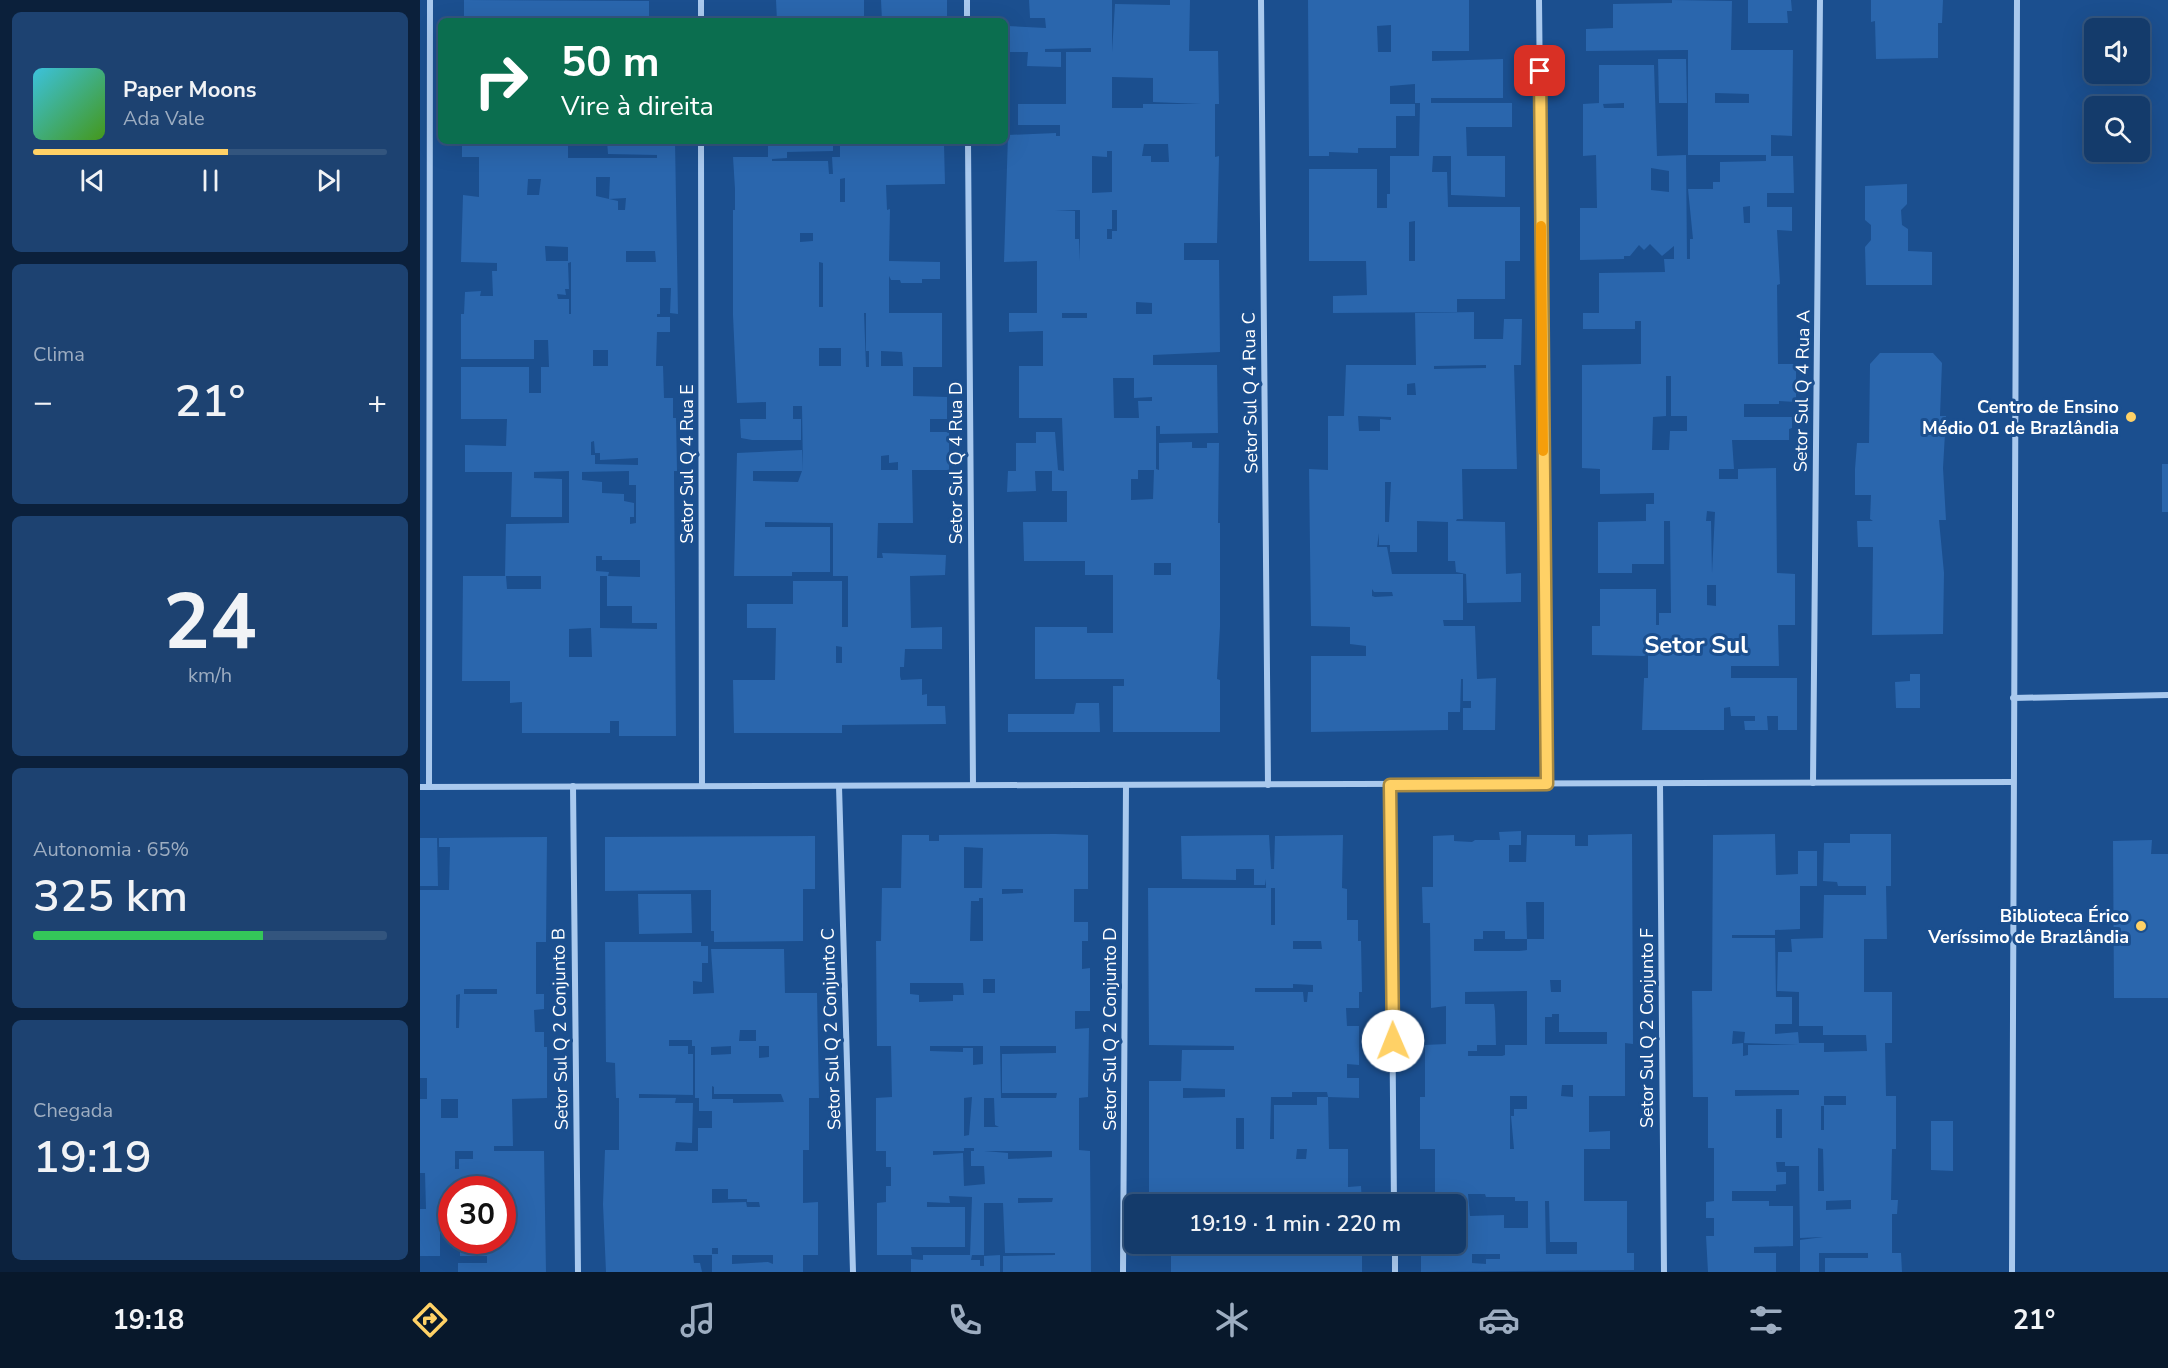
<!DOCTYPE html>
<html lang="pt">
<meta charset="utf-8">
<style>
body{margin:0;font-family:"Nunito Sans",sans-serif;background:#1d4271;color:#f1f3f6;height:100vh;display:flex;flex-direction:column;font-size:22px;white-space:nowrap}
*{box-sizing:border-box;margin:0}
p{font-size:20px;color:#9dadc1}
.icon{flex:none;width:33px;height:33px;fill:none;stroke:currentColor;stroke-width:2;stroke-linecap:round;stroke-linejoin:round}
.map{position:relative;flex:1;overflow:hidden}
.side{display:flex;flex-direction:column;gap:12px;padding:12px;background:#0b203b;width:420px}
.side>*{flex:none}
.hud{position:absolute;left:18px;top:18px;width:570px;height:126px;border-radius:9px;box-shadow:0 6px 24px #0002,0 0 0 2px #33557e;background:#0b6e4f;color:#fff;overflow:hidden}
.fabs{position:absolute;left:1664px;top:18px;display:grid;gap:12px}
.fabs a{display:grid;place-items:center;width:66px;height:66px;border-radius:9px;background:#143b6b;box-shadow:0 6px 24px #0002,0 0 0 2px #33557e;font-size:30px}
.speed{position:absolute;left:18px;top:1176px;display:flex;gap:12px;font-size:30px;font-weight:700;text-align:center}
.speed>*{display:grid;place-content:center;width:78px;height:78px;border-radius:50%;background:#143b6b;box-shadow:0 6px 24px #0002,0 0 0 2px #33557e;line-height:1}
.speed .limit{border:9px solid #d22;background:#fff;color:#111}
.pin{position:absolute;display:grid;place-items:center;width:51px;height:51px;color:#fff;margin:-26px;border-radius:12px;box-shadow:0 3px 9px #0006}
.me{position:absolute;width:66px;margin:-33px;rotate:359deg;stroke-linejoin:round;filter:drop-shadow(0 0 4px #0008)}
.turn{display:flex;align-items:center;gap:21px;height:126px;padding:0 24px;font-size:27px}
.turn .icon{width:78px;height:78px;stroke-width:2.5}
.turn b{display:block;font-size:42px;line-height:51px}
.big{font-size:45px;font-weight:600;line-height:1.1}
.side .tile{flex:1;display:flex;flex-direction:column;justify-content:center;gap:9px;min-width:0;padding:0 21px;border-radius:9px;background:#1d4271}
.side .dial{align-items:center;gap:0}
.dial b{font-size:78px;line-height:1}
.song{display:flex;align-items:center;gap:18px}
.cover{width:72px;height:72px;border-radius:9px;background:linear-gradient(135deg,hsl(190 70% 55%),hsl(100 70% 35%))}
.played{height:6px;border-radius:3px;background:linear-gradient(90deg,#ffd166 55%,#33557e 55%)}
.keys{display:flex;justify-content:space-around;direction:ltr}
.heat{display:flex;justify-content:space-between;align-items:center;font-size:33px;direction:ltr}
.charge{height:9px;border-radius:4px;background:linear-gradient(90deg,#34c759 65%,#33557e 0)}
.trip{position:absolute;left:704px;top:1194px;width:342px;height:60px;border-radius:9px;background:#143b6b;box-shadow:0 6px 24px #0002,0 0 0 2px #33557e;font-weight:600;line-height:60px;text-align:center}
.tab-bar{display:flex;height:96px;justify-content:space-around;align-items:center;background:#08182b;color:#9dadc1}
.tab-bar .icon{width:42px;height:42px}
.tab-bar .selected{color:#ffd166}
.tab-bar b{font-size:27px;color:#f1f3f6}
main{display:flex;flex:1;min-height:0}
.map>svg:first-child{display:block}
.building{fill:#2a66ad;fill-rule:evenodd}
.lines{fill:none;stroke-linecap:round;stroke-linejoin:round}
.street{stroke:#a9c9ee;stroke-width:6}
.route-casing{stroke:#a68842;stroke-width:15}
.route{stroke:#ffd166;stroke-width:10}
.slow{stroke:#f59e0b;stroke-width:10}
.poi-dot{fill:#ffd166;stroke:#1b4f8f;stroke-width:2}
.labels{text-anchor:middle;stroke-width:6;stroke-linejoin:round;paint-order:stroke}
.street-label{font-size:18px;fill:#fff;stroke:#1b4f8f}
.poi-label{font-size:18px;font-weight:bold;fill:#fff;stroke:#1b4f8f;text-anchor:end}
.district-label{font-size:24px;font-weight:bold;fill:#fff;stroke:#1b4f8f}
</style>
<main>
<section class="side">
<div class="tile">
<div class="song"><i class="cover"></i><div><b>Paper Moons</b><p>Ada Vale</p></div></div>
<div class="played"></div>
<div class="keys"><svg class="icon" aria-label="previous" viewBox="0 0 24 24"><path d="M18 5L8 12l10 7zM5 5v14"/></svg><svg class="icon" aria-label="pause" viewBox="0 0 24 24"><path d="M8 5v14M16 5v14"/></svg><svg class="icon" aria-label="next" viewBox="0 0 24 24"><path d="M6 5l10 7-10 7zM19 5v14"/></svg></div>
</div>
<div class="tile"><p>Clima</p>
<div class="heat"><a>−</a><b class="big">21°</b><a>+</a></div>
</div>
<div class="tile dial"><b>24</b><p>km/h</p></div>
<div class="tile"><p>Autonomia · 65%</p><b class="big">325 km</b><div class="charge"></div></div>
<div class="tile"><p>Chegada</p><b class="big">19:19</b></div>
</section>
<div class="map">
<svg width="1748" height="1272" viewBox="0 0 1748 1272">
<rect width="100%" height="100%" fill="#1b4f8f"/>
<g class="building">
<polygon points="44,0 229,1 229,21 44,21"/>
<polygon points="356,0 444,0 444,21 357,21"/>
<polygon points="461,0 527,0 527,21 462,21"/>
<path d="M609,0H692V52L695,4L750,5V0H770L769,51H798L799,104H795V157L799,156L797,243H764V260H799L800,352L733,355V365H797L798,433L740,434V426H736V469L739,470V443L772,442V448H787V443H799L798,523H800V627L797,679L800,680V732H693V686H704V679H615V627H667V633H693V575H665V561H604L603,522H647V491H632V471H615L616,491L587,492L588,471H596V443H616V432H635L638,470L644,471L642,418H599V366H623V331L589,332V313H617V261L584,262L588,135L636,133V136H640V125H598V104H646V52H671V48L625,49V52H641V67L607,66L608,52H588V26L626,28L625,18H610ZM692,77L733,78V102L781,104H723V108H692ZM724,144H748L749,162H731V156H722ZM687,151H692V192L672,193V156L687,157ZM635,210H660V261L659,239H655V211ZM692,210H697V231H692V239H687V229H692ZM716,302L732,303V314H716ZM642,313H667V318H642ZM693,378H714V398L732,397V401H718L719,418H694ZM718,470H734L733,499L711,500V479H718ZM734,563H751V575H734Z"/>
<path d="M888,0H1049V51H1012V61L1083,59V98H1011V103H1092V127H1046L1047,156H1085V197L1031,195V156H1013L1012,172H1027L1028,207H1100V261H1085V299H1037V312L913,313V296L947,295L946,261H889V169H957V208H967V194H970V156H999L1000,103H995V84L970,86V104H995V116H976V148H938V153L909,152V156H889ZM971,25V52H958L957,26ZM995,221V261H989V222Z"/>
<path d="M1252,0L1312,1L1311,50H1373L1372,136L1351,135V156H1373L1374,193H1347V207H1372V231L1357,230L1360,284L1357,285L1358,364H1376V402L1359,401V404H1324V417H1372V428L1369,429V440H1312L1314,469H1299V479H1318V469L1356,468L1357,573L1375,574V625H1358L1359,666H1311V678H1377V730H1358V716H1347L1348,730H1325L1324,721H1335V716H1311L1310,707L1304,708V730H1222L1224,678H1228V654L1224,656L1172,655V626H1180V589H1236V625H1239V613H1251L1250,521H1244V564H1212V573H1178V522L1226,521V504H1234V493L1180,494V469L1162,468V365L1221,364V321H1215V329H1163V313H1179V273L1245,272L1244,259H1254V246L1242,256L1230,244L1224,250L1219,245L1210,256H1204V259L1160,260V208H1177L1176,155L1163,156V104L1179,103V65H1234L1237,156L1266,155L1267,259H1270V239H1273L1268,189H1293V182H1300V162L1346,161V155H1268V50L1166,51V29L1193,28V4L1252,3ZM1295,93L1329,94V103H1295ZM1204,103V108H1184L1183,104ZM1231,168L1249,171V192L1231,190ZM1330,206V223H1324L1323,207ZM1246,376H1251V416H1267V431H1250L1249,450H1232L1233,417L1246,416ZM1287,511L1295,512L1292,573L1291,521H1286ZM1287,585H1296V606L1287,605Z"/>
<polygon points="1328,0 1371,0 1372,11 1367,11 1368,23 1328,23"/>
<polygon points="1451,0 1523,0 1522,23 1518,23 1518,58 1456,59 1455,21 1451,22"/>
<polygon points="1238,59 1266,59 1267,103 1239,103"/>
<path d="M42,141H148V158H237V155L188,154L187,141H255L258,314L250,313L251,288H240V314H237V317H250V332H237L236,366H243L244,398H253V418H256L257,471H254L256,736H199V721H190V733H102V702L90,703V681H42L43,576H86L87,589H121V576H85L86,524L149,523V471L114,472V478L142,479V517H91L92,472H45V445L86,446L87,419H41V367H109V393H121V367H129L128,340H114V359H41V314H44L45,292L61,291L60,296H73L72,271H77V263L41,262L43,195L59,197V157H42ZM176,177H190L189,199L206,198L205,210H198V201L176,196ZM108,179H121L119,195H107ZM125,246L148,247V261H126ZM206,251H235L236,262H206ZM151,262V314H149V299H138L137,294L146,295L145,289H149L148,263ZM173,350H188V366H173ZM174,441L175,453H180V460L218,458V465L175,464V455H171V442ZM209,471V485H216V523L210,524V517H214V503L204,501V494L182,493V482L162,480V472ZM176,556H182V560H220V577L188,576L189,572L176,571ZM180,576H187V606H212V623H237V629L180,628ZM171,628L172,657H149V629Z"/>
<path d="M348,141H413V151L367,152V158L352,159V161H408L409,174H413L412,157H420V141H514L513,144H524L525,184L466,185L467,210L470,209L469,261L520,262V279H502V283H481L480,280H471L469,276V313H522V367H493V396L527,397V419H510V432H529V470H492L493,523H458L457,558H463L462,553L526,555L525,575L490,576L491,628L522,627V649H485L484,667H480V676L481,680L502,679V695L507,694V706H525L526,724L422,725V733H314L313,680H355L356,628H327V604H373V581H422V627H428V576H413V523L345,522V527H410V572H372V576H314L317,453L382,450L383,471L382,406H373V419H381V440H332L321,438L320,419H346V402L317,403L313,315V210H315V189L313,157H348ZM425,178V202H420V179ZM380,233H393V241L380,242ZM399,262L403,263V307H399ZM444,313H446V351H449V367H446ZM399,348H421V366H399ZM461,351L482,352L483,366H461ZM469,455V463L478,462V470H461V456ZM333,471H382L378,482L333,481ZM416,646L422,647V663H416Z"/>
<polygon points="1487,184 1487,204 1481,210 1482,225 1488,229 1488,251 1512,252 1512,285 1446,285 1445,247 1451,240 1451,225 1445,220 1445,186"/>
<path d="M1054,312V339H1083L1084,319H1102L1101,365H1094L1097,469H1042L1043,519H1037L1036,521L1085,522L1086,574L1101,573V602L1047,603L1046,574L1036,572L1035,561H1028V522L997,521V552H970V545H959V533L957,547H967L972,574H1043V620H1023L1024,626H1055L1057,679L1076,678L1075,730H1043V708H1051V701H1043V679H1041L1040,712H1028V730L891,732V656H946V646L930,644V627L891,626L889,469L908,470V416H924L926,365H996L995,313ZM1066,365V368L1014,369V366ZM995,383L996,395H987V384ZM938,416L971,417V420L960,419V431H939ZM965,482H971L969,522H965ZM952,589L954,592H972L973,596L955,597L952,596Z"/>
<polygon points="1460,353 1513,353 1522,363 1520,416 1526,416 1523,468 1526,520 1519,520 1524,573 1523,634 1452,635 1453,547 1438,547 1437,521 1453,521 1450,519 1451,495 1435,495 1435,469 1437,443 1449,443 1450,364"/>
<rect x="1742" y="464" width="6" height="48"/>
<polygon points="1490,674 1500,674 1500,708 1476,708 1475,682 1490,681"/>
<polygon points="656,703 679,703 680,732 588,732 588,714 654,714"/>
<path d="M1101,831V845H1089V862H1106L1107,835H1155V846H1168V835L1212,834L1213,1044L1205,1043V1096H1169V1132L1190,1131V1149H1164V1201H1207V1253H1214V1270L1001,1272V1254H1018V1244H1035V1204H1018L1015,1201V1149H1000V1097H1005V1045L1026,1044V1006L1011,1008L1010,923H1003L1002,887H1013V836L1034,835V841L1052,842L1055,840H1080L1079,832ZM1106,902H1124V939H1107V950L1099,951H1054V939H1063V931H1085V939H1107ZM1130,980H1141V992H1131ZM1107,991V1045H1085V1055L1082,1056H1048V1051H1057V1045H1076L1075,1011L1074,1004H1045V992ZM1132,1014H1139V1032H1187V1044H1125V1017H1132ZM1142,1085H1153V1097L1141,1096ZM1090,1096H1107V1109H1094V1116H1091L1094,1149H1090ZM1048,1194H1065L1066,1197H1095V1201H1108V1228H1084V1215L1050,1216ZM1125,1201H1129L1130,1242H1157V1254H1126ZM1052,1254H1080V1259H1066V1264L1052,1263Z"/>
<path d="M635,834L668,835V889H654V922H668V941H662V969L670,968V1011H655V1029L669,1028L668,1097L659,1098V1150L670,1151L671,1272H583V1256L635,1255V1253H585L583,1203H564V1255H550L552,1197L529,1196L530,1203L507,1202V1207H545V1247H491L492,1255H457V1203L466,1202V1186H471V1167H466V1151H456V1098L472,1097L471,1046H457L456,941H461L462,888H481L482,835H509V841H519V835ZM544,847L563,848L562,888H544ZM582,889H603V893L582,894ZM559,898H563V941H550L551,901H559ZM563,979H575V993H563ZM490,983H543L544,995H533V1001L499,1002V995L490,994ZM510,1046H563V1064L553,1065V1048H543V1052L510,1051ZM580,1046H636V1053L582,1054V1093H637L636,1098H581ZM552,1097L549,1135L544,1136V1098ZM564,1098H574L575,1125L579,1127H564ZM544,1148H554V1151H551V1166H564L565,1184L544,1186L543,1153L513,1155V1151H544ZM564,1151H632V1157L588,1159V1153ZM598,1198H633L632,1202L598,1203Z"/>
<path d="M1355,834L1356,875L1378,874V851H1397V886H1380V929L1355,930V935H1312V938H1355L1356,997H1372V1024H1355V1034L1378,1032L1379,1043H1404V1052L1447,1051L1446,1035H1403V1026H1379V992L1357,991L1358,952H1372L1371,939L1403,938L1404,895H1446V886H1418L1417,882L1403,881L1404,843H1430V834H1471V886H1466L1467,939H1444V992H1472V1043H1465L1466,1096H1476V1149H1472L1471,1200H1478L1477,1214H1472V1253H1481L1482,1272H1405V1258H1448V1253H1399V1272H1380V1240L1403,1237L1380,1238L1379,1166H1365V1162H1356L1357,1172H1366V1184L1356,1185V1191H1312V1201H1349V1206H1373V1246L1334,1247V1253H1356V1272H1288L1286,1236H1294V1218H1286V1202L1294,1201V1148H1288V1097H1273L1272,991H1292L1293,835ZM1313,1031L1325,1032L1324,1043L1379,1045H1328V1055L1323,1056V1043L1312,1044ZM1315,1090H1379V1095L1315,1096ZM1404,1096H1426V1105H1404V1130H1401V1106H1404ZM1356,1109H1362V1138H1356ZM1398,1148L1403,1149L1404,1191H1398ZM1431,1200V1209L1406,1210V1201Z"/>
<path d="M849,835L851,869H854L855,836L923,835L922,888L927,889V920H938V941H941L942,992H939V1008H926L927,1026H939V1065L927,1064V1078H939V1098L908,1097L909,1149H928V1187L941,1186L942,1204H818V1202L729,1204V1081H761L762,1050H814V1046L729,1045L728,888H846V879L845,885H834V869H816V880L762,879L761,836ZM851,888H855V925H851ZM873,941H901L902,949H873ZM873,984L893,985V992H888L887,1002H884L883,992H835V988H873ZM763,1088L805,1089V1097L763,1098ZM872,1092H907L908,1097H897V1105H854V1139H850L851,1097H872ZM816,1118H824V1149H816ZM877,1149H887L886,1159H876Z"/>
<polygon points="395,836 395,889 383,889 383,941 294,942 294,931 291,931 291,890 185,891 185,837"/>
<path d="M127,837L126,942H116V994H124V1009L114,1010L115,1032H124V1047H127V1098L92,1099L93,1146H74V1151H124L126,1272H38V1263H67V1256H40V1240H82V1212H91V1204H82V1190H32L31,1204H20V1256H0V1209H6L5,1173H0V1099H7V1078H0V890H29L30,847H19V838ZM44,989H77V994H44ZM40,994L39,1028H36V995ZM21,1099H38V1118H21ZM35,1151H53V1159H39V1169H35Z"/>
<polygon points="0,838 17,838 18,886 0,886"/>
<polygon points="1732,840 1731,854 1748,854 1748,998 1694,998 1693,841"/>
<polygon points="218,894 271,894 272,933 219,934"/>
<path d="M185,942H281V946H288V963H282V982L273,981V994L294,993L291,949H364L365,993H397L399,1098H389V1150H383V1203L398,1202V1255H383V1272H292V1254H298V1248H292V1255H273L274,1263H280L282,1272H186L183,1204L185,1150H199V1098H196L195,1063L186,1062ZM320,1030H336V1041H319ZM249,1040H272V1046H275V1098H279V1111H292V1128H278V1151H255L256,1142L272,1143L273,1103H255L256,1098H219V1094L273,1095V1054H268V1046H249ZM311,1046V1054L291,1055V1047ZM339,1046H349V1057L339,1058ZM292,1086L294,1087V1094H361L364,1102L313,1103V1099H292ZM292,1189H308V1199H327V1202H339L340,1207H327L326,1202L292,1203ZM312,1255H353V1264L348,1262L312,1264Z"/>
<polygon points="1511,1121 1533,1121 1533,1171 1511,1170"/>
<path d="M729,1244H942V1272H751V1254H729ZM860,1246H894V1255L860,1254Z"/>
<polygon points="503,1255 552,1255 551,1260 560,1260 560,1266 564,1266 564,1256 580,1255 580,1272 491,1272 491,1259 503,1260"/>
</g>
<g class="lines">
<g class="street">
<polyline points="281,0 281,21"/>
<polyline points="547,0 547,21"/>
<polyline points="841,0 848,785"/>
<polyline points="1119,0 1127,784"/>
<polyline points="281,141 282,786"/>
<polyline points="548,141 553,785"/>
<polyline points="1593,698 1748,695"/>
<polyline points="1393,783 1400,0"/>
<polyline points="1240,784 1244,1272"/>
<polyline points="970,785 974,1204"/>
<polyline points="153,786 158,1272"/>
<polyline points="419,786 433,1272"/>
<polyline points="0,787 1593,782"/>
<polyline points="9,787 10,0"/>
<polyline points="975,1244 975,1272"/>
<polyline points="703,1272 706,785"/>
<polyline points="1592,1272 1597,0"/>
</g>
</g>
<g class="lines">
<g class="route-casing">
<polyline id="route" points="973,1041 970,785 1127,784 1120,71"/>
</g>
<use href="#route" class="route"/>
<polyline class="slow" points="1121,226 1123,451"/>
</g>
<g class="poi-dot">
<circle cx="1711" cy="417" r="6"/>
<circle cx="1721" cy="926" r="6"/>
</g>
<g class="labels">
<g class="street-label">
<text transform="translate(1382 391) rotate(-89)" y="6">Setor Sul Q 4 Rua A</text>
<text transform="translate(830 393) rotate(-91)" y="6">Setor Sul Q 4 Rua C</text>
<text transform="translate(536 463) rotate(-90)" y="6">Setor Sul Q 4 Rua D</text>
<text transform="translate(267 464) rotate(-90)" y="6">Setor Sul Q 4 Rua E</text>
<text transform="translate(1227 1028) rotate(-90)" y="6">Setor Sul Q 2 Conjunto F</text>
<text transform="translate(140 1029) rotate(-91)" y="6">Setor Sul Q 2 Conjunto B</text>
<text transform="translate(411 1029) rotate(-92)" y="6">Setor Sul Q 2 Conjunto C</text>
<text transform="translate(690 1029) rotate(-90)" y="6">Setor Sul Q 2 Conjunto D</text>
</g>
<g class="poi-label">
<text x="1699" y="413">Centro de Ensino<tspan x="1699" dy="21">Médio 01 de Brazlândia</tspan></text>
<text x="1709" y="922">Biblioteca Érico<tspan x="1709" dy="21">Veríssimo de Brazlândia</tspan></text>
</g>
<g class="district-label">
<text x="1276" y="653">Setor Sul</text>
</g>
</g>
</svg>
<div class="fabs">
<a><svg class="icon" aria-label="sound" viewBox="0 0 24 24"><path d="M4 9h4l5-4v14l-5-4H4zM17 9q2 3 0 6"/></svg></a>
<a><svg class="icon" aria-label="search" viewBox="0 0 24 24"><circle cx="10" cy="10" r="6"/><path d="M15 15l6 6"/></svg></a>
</div>
<div class="speed"><div class="limit">30</div></div>
<div class="pin" style="left:1120px;top:71px;background:#d93025"><svg class="icon" aria-label="arrive" viewBox="0 0 24 24"><path d="M6 21V4h12l-3 4 3 4H6"/></svg></div>
<svg class="me" style="left:973px;top:1041px" viewBox="-20 -20 40 40"><circle r="19" fill="#fff"/><path d="M0-13L10 11 0 6-10 11z" fill="#ffd166"/></svg>
<div class="trip">19:19 · 1 min · 220 m</div>
<div class="hud">
<div class="turn"><svg class="icon" aria-label="right" viewBox="0 0 24 24"><path d="M7 20v-9h11M14 6l5 5-5 5"/></svg><div><b>50 m</b>Vire à direita</div></div>
</div>
</div>
</main>
<nav class="tab-bar">
<b>19:18</b>
<svg class="icon selected" aria-label="directions" viewBox="0 0 24 24"><path d="M12 3l9 9-9 9-9-9zM9 14v-3h6M13 9l2 2-2 2"/></svg>
<svg class="icon" aria-label="music" viewBox="0 0 24 24"><path d="M9 18V5l10-2v13"/><circle cx="6" cy="18" r="3"/><circle cx="16" cy="16" r="3"/></svg>
<svg class="icon" aria-label="phone" viewBox="0 0 24 24"><path d="M5 4h4l2 5-3 2q2 4 5 5l2-3 5 2v4C11 20 4 13 5 4z"/></svg>
<svg class="icon" aria-label="climate" viewBox="0 0 24 24"><path d="M12 3v18M4 7l16 10M4 17L20 7"/></svg>
<svg class="icon" aria-label="car" viewBox="0 0 24 24"><path d="M5 17H2v-5l4-1 3-4h7l3 4 3 1v5h-3M9 17h6M6 11h13"/><circle cx="7" cy="17" r="2"/><circle cx="17" cy="17" r="2"/></svg>
<svg class="icon" aria-label="filters" viewBox="0 0 24 24"><path d="M4 7h16M4 17h16"/><circle cx="9" cy="7" r="2"/><circle cx="15" cy="17" r="2"/></svg>
<b>21°</b>
</nav>
